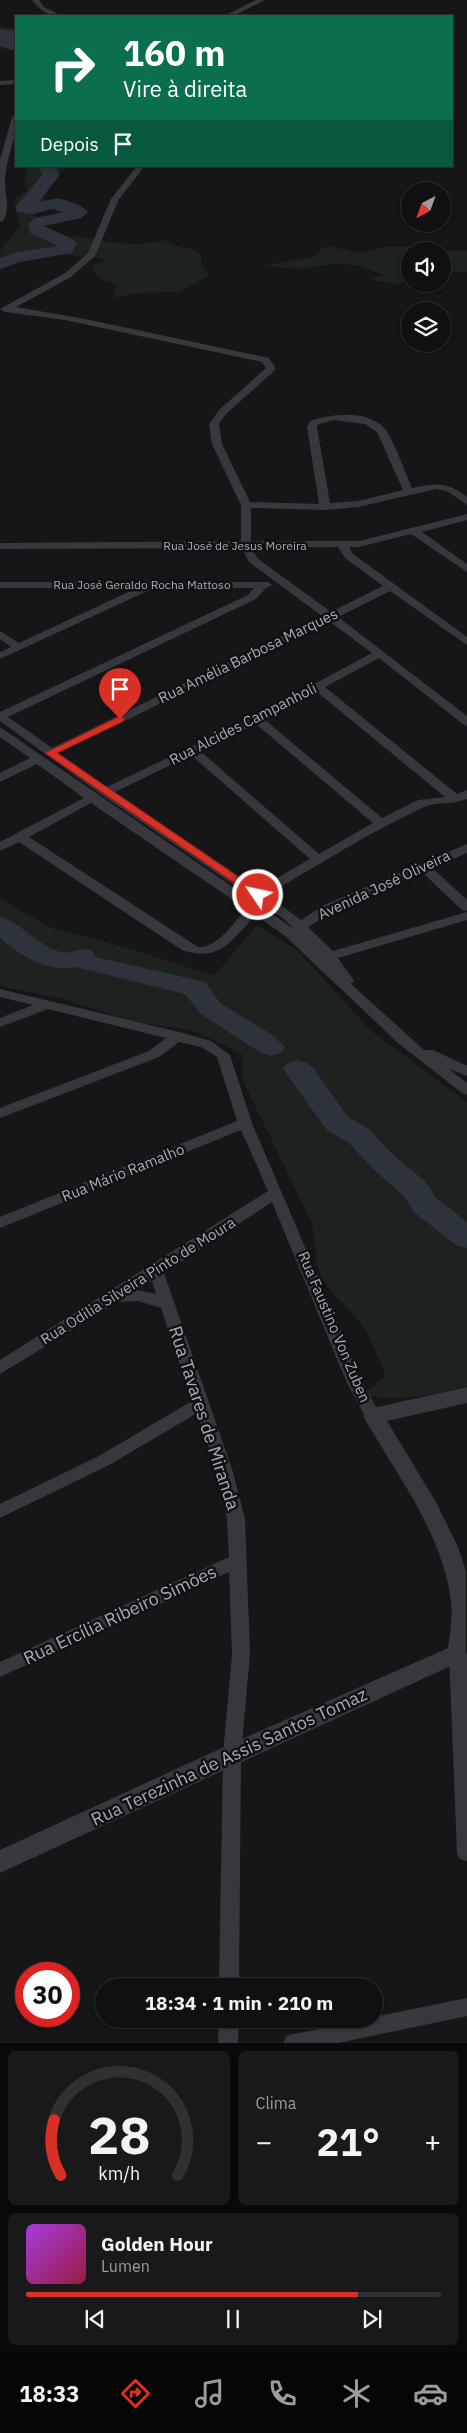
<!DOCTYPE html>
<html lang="pt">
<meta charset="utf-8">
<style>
body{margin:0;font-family:"IBM Plex Sans",sans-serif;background:#19191b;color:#f1f3f6;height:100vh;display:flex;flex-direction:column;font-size:19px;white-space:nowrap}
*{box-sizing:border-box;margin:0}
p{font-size:16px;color:#9c9d9f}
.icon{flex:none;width:28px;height:28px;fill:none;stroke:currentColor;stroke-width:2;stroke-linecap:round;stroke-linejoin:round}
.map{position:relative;height:2043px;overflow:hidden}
.panel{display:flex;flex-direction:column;gap:8px;padding:8px;background:#09090a;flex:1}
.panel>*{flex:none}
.guide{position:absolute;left:15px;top:15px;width:438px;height:152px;border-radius:0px;box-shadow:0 1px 4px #0004,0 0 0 1px #303032;background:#0b6e4f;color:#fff;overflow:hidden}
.needle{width:32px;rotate:221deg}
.fabs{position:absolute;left:401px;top:182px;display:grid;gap:10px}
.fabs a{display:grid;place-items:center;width:50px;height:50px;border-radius:50%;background:#101012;box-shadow:0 1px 4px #0004,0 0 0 1px #303032;font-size:25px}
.speed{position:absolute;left:15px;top:1962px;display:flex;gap:10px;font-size:25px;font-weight:700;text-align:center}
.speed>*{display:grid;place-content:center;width:65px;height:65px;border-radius:50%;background:#101012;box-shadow:0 1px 4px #0004,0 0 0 1px #303032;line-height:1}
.speed .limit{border:8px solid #d22;background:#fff;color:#111}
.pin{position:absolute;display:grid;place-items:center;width:42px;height:42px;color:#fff;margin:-51px -21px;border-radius:50% 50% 50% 0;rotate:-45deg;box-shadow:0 0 5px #0007}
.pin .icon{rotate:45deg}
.me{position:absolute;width:55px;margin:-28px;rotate:304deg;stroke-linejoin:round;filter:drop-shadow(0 0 4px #0008)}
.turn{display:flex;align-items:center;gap:18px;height:105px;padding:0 25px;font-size:22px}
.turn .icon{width:65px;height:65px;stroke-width:2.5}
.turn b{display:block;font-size:35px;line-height:42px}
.then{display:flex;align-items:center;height:48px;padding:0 25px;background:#0003;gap:10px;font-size:19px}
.big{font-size:38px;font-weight:800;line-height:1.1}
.panel .card{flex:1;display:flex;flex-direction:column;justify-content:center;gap:8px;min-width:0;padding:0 18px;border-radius:8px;background:#19191b}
.panel .dial{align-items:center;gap:0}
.dial svg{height:130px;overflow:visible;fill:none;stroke:#303032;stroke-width:7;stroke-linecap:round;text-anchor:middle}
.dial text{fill:#f1f3f6;stroke:none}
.song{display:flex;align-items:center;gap:15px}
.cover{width:60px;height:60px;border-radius:8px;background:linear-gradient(135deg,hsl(280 70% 55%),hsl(340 70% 35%))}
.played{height:5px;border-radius:2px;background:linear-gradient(90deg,#d93025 80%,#303032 80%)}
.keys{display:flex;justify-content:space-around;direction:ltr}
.heat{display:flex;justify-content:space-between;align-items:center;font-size:28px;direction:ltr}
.panel .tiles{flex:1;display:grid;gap:8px;grid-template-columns:1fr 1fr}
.card:last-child{grid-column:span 2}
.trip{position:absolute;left:95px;top:1978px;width:288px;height:50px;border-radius:25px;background:#101012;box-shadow:0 1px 4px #0004,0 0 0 1px #303032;font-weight:800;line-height:50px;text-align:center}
.dock{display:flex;height:80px;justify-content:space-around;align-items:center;background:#060607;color:#9c9d9f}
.dock .icon{width:35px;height:35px}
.dock .current{color:#d93025}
.dock b{font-size:22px;color:#f1f3f6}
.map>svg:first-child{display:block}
.green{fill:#1c231e}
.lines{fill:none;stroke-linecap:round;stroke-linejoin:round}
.river{fill:#2c333c;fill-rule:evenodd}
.minor{fill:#37373d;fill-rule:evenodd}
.tertiary{fill:#37373d;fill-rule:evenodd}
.route{fill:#d93025;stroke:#8d1f18}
.labels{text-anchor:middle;stroke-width:5;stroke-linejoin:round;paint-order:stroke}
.far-street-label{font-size:12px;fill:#a8abb8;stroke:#111113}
.street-label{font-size:15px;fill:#a8abb8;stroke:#111113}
.near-street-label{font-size:18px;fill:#a8abb8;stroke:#111113}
</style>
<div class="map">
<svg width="467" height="2043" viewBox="0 0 467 2043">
<rect width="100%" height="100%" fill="#161618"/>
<g class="green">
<polygon points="0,26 16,29 16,35 9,38 16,42 16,51 0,48"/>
<path d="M23,166H65L56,181L40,195L46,200L34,204L35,215L44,226L62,235L91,238L113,243L141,244L168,240L170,245L195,250L202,255L201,267L208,273V276L178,292L137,293L116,298L113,292L118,285L103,280L92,270L95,264L106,261L104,259C65,253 36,252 0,269V250L20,227L14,199L27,191L24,182L27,173Z"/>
<polygon points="329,246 357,253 387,247 429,246 447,251 467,251 467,272 443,271 442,251 410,251 410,279 399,284 369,280 383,275 359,265 333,264 300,269 261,266 312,257 319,253 322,248"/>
<path d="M0,899L52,928L131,949L214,976L257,925L299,952L371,1031L467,1102V1386C432,1395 398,1403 362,1395L386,1376C378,1359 371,1336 359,1321C347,1305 328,1293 320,1274C314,1257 316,1239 311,1221L243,1081L242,1054L195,1031L132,1021L63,999L0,986Z"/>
</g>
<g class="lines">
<g class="river">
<polygon points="0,29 16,31 16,40 13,41 16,42 16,51 0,46"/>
<path d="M37,166H56L59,175L39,202L58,198C66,200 83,205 88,212L81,218L44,226L74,240L77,244L71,253L20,262L0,269V258L17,252L58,246L30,233L28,224L35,218L64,212L51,209L33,214L17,212L15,208L43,174Z"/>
<path d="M0,917C22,923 38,946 61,952C70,955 79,947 91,950L96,957L205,982L220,1003L271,1034L285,1047L281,1053L271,1056L261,1053L201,1014L185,994L75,967C49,974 19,954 0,938Z"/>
<polygon points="297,1060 307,1063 314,1069 347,1116 369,1129 392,1154 426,1182 436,1198 467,1222 467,1248 456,1245 414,1212 404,1196 372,1168 349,1143 327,1130 283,1069 287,1063"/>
</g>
<g class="minor">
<path d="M32,0H39L44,7L62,16C48,17 40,10 32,0Z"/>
<polygon points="256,0 265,0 233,16 224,16"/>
<polygon points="16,80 16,84 0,85 0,81"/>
<path d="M16,115C18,138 5,159 5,183C5,197 11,208 3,221L0,222V160L12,117Z"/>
<path d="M137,166H145L119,199L95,256L71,277L16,307L85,319L269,358L276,369L274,371L226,414L219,424L222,444L250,502L319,504L307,427L310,421C332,414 366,409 384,428C393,437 406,475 412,488C437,483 446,481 467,497V505L447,491L436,489L358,507L325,510L251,508V541H359L467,514V520L422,532L467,564V572L411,534L359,547H349L353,554L467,637V645L390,591L338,617L467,716V726L463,724L379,658L325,687L457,794L467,790V799C453,805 436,801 422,808C368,833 318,865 267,895L301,920L324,905L467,844V853L432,868L467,900V911L462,910L422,872L334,911L308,927L333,951L467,912V920L338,958L354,981L351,984L424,1050H433L467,1066V1076L449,1069L467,1083V1095L462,1093L398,1043L284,935L255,915C233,940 219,963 182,950L19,842L0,851V842L84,798L37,764L0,782V773L30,758L0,737V727L294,929L327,962L284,919L102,795L0,721V712L248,595L254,588H154L0,659V652L11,647L0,639V631L19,643L137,588H0V582H268L273,585L266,588L256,599L8,717L52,748L322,616L249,562L242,548L0,549V543L241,541V505L212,444L209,424L219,410L266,368L262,362L65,320L5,312L0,309L65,273L88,253L111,199ZM333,420L365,424L377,432L403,490L358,501L330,503L317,427V425ZM338,547L345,558L383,586L331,612L257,558L252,548ZM329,621L372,653L253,717L107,787L59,753ZM317,692L445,797L418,800L382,818L265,720ZM256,724L373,823L319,854L200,751ZM191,755L310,859L258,889L115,792ZM91,803L246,909C235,921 217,949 198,947L29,837Z"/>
<path d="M0,989L183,1033L211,1041L230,1055L252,1123L363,1383L381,1416L379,1420L373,1422L367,1420L347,1383L272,1202L164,1273L233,1472L245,1519L250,1654L241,1754L239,1986H219L223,1754L232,1654L229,1572L0,1677V1662L229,1557L227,1519L217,1472L197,1413L111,1464L0,1518V1504L99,1456L192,1401L161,1308L138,1301L118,1302L0,1374V1360L268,1191L241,1130L0,1228V1217L237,1121L217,1057L201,1047L179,1042L159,1057L0,1118V1108L149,1051L166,1038L48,1009L0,1027V1018L33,1005L0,997ZM152,1281L156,1294L137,1290Z"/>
<polygon points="458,1646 464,1648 467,1654 467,1861 460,1859 457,1853 449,1653 452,1648"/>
<polygon points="467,1998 467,2016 338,2043 283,2043 286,2036 293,2034 374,2019 374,2017"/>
<polygon points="219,2019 239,2019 238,2043 218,2043"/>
</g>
<path class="tertiary" d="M467,1387V1403L387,1421L436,1502L458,1547L466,1571V1659L0,1873V1850L224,1747L448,1648C450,1633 453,1617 451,1602C443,1533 396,1474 363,1416L366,1411L373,1408Z"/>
</g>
<polygon class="route" points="120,716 124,717 124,721 57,753 262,893 262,897 255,897 45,753"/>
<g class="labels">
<g class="far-street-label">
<text x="235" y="550">Rua José de Jesus Moreira</text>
<text x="142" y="589">Rua José Geraldo Rocha Mattoso</text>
</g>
<g class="street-label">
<text transform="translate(248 656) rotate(-26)" y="5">Rua Amélia Barbosa Marques</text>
<text transform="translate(243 724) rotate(-27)" y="5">Rua Alcides Campanholi</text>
<text transform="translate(384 885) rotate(-25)" y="5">Avenida José Oliveira</text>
<text transform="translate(123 1173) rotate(-22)" y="5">Rua Mário Ramalho</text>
<text transform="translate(138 1281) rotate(-32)" y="5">Rua Odilia Silveira Pinto de Moura</text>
<text transform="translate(334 1327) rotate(67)" y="5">Rua Faustino Von Zuben</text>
</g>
<g class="near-street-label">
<text transform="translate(204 1418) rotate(72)" y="6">Rua Tavares de Miranda</text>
<text transform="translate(120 1615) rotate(-25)" y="6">Rua Ercília Ribeiro Simões</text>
<text transform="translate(229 1757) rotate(-25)" y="6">Rua Terezinha de Assis Santos Tomaz</text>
</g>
</g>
</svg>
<div class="fabs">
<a><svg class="needle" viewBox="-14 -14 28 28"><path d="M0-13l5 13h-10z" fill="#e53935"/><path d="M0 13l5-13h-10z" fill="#9c9d9f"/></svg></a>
<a><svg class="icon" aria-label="sound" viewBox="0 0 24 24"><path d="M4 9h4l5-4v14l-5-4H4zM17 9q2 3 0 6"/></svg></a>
<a><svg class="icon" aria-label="layers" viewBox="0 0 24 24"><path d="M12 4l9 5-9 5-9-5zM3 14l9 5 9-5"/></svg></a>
</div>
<div class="speed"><div class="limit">30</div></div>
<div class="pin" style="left:120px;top:719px;background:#d93025"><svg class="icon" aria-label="arrive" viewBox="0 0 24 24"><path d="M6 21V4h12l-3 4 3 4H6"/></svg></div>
<svg class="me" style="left:258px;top:895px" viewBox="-20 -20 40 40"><circle r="17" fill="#d93025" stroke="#fff" stroke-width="3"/><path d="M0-11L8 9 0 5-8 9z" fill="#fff"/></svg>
<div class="trip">18:34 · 1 min · 210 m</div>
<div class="guide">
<div class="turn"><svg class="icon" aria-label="right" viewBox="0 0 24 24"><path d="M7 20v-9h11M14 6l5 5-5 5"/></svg><div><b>160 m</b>Vire à direita</div></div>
<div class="then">Depois<svg class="icon" aria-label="arrive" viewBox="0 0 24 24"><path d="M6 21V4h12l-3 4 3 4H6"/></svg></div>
</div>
</div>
<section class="panel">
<div class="tiles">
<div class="card dial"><svg viewBox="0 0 100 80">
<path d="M14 69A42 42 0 1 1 86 69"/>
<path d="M14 69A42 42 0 0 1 10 35" stroke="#d93025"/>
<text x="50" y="56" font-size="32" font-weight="700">28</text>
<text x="50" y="72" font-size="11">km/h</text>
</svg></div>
<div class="card"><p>Clima</p>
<div class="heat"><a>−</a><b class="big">21°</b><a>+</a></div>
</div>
<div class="card">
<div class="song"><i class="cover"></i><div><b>Golden Hour</b><p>Lumen</p></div></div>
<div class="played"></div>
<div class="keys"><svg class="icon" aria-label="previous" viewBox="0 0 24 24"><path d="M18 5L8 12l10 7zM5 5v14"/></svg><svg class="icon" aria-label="pause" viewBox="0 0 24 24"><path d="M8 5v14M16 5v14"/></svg><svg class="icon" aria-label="next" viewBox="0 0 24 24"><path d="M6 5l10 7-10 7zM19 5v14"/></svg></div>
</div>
</div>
</section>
<nav class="dock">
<b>18:33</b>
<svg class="icon current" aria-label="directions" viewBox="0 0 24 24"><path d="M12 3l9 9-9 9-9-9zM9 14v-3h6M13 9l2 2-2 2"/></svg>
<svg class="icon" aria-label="music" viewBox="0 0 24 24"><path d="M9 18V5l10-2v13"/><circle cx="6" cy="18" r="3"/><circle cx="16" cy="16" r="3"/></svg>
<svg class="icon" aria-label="phone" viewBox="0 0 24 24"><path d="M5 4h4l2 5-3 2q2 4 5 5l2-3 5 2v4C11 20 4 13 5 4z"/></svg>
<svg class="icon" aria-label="climate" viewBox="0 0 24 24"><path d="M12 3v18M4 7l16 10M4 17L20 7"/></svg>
<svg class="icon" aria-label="car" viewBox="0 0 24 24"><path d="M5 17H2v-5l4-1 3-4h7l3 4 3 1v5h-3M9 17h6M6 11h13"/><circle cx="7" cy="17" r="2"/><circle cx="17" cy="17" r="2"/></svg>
</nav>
